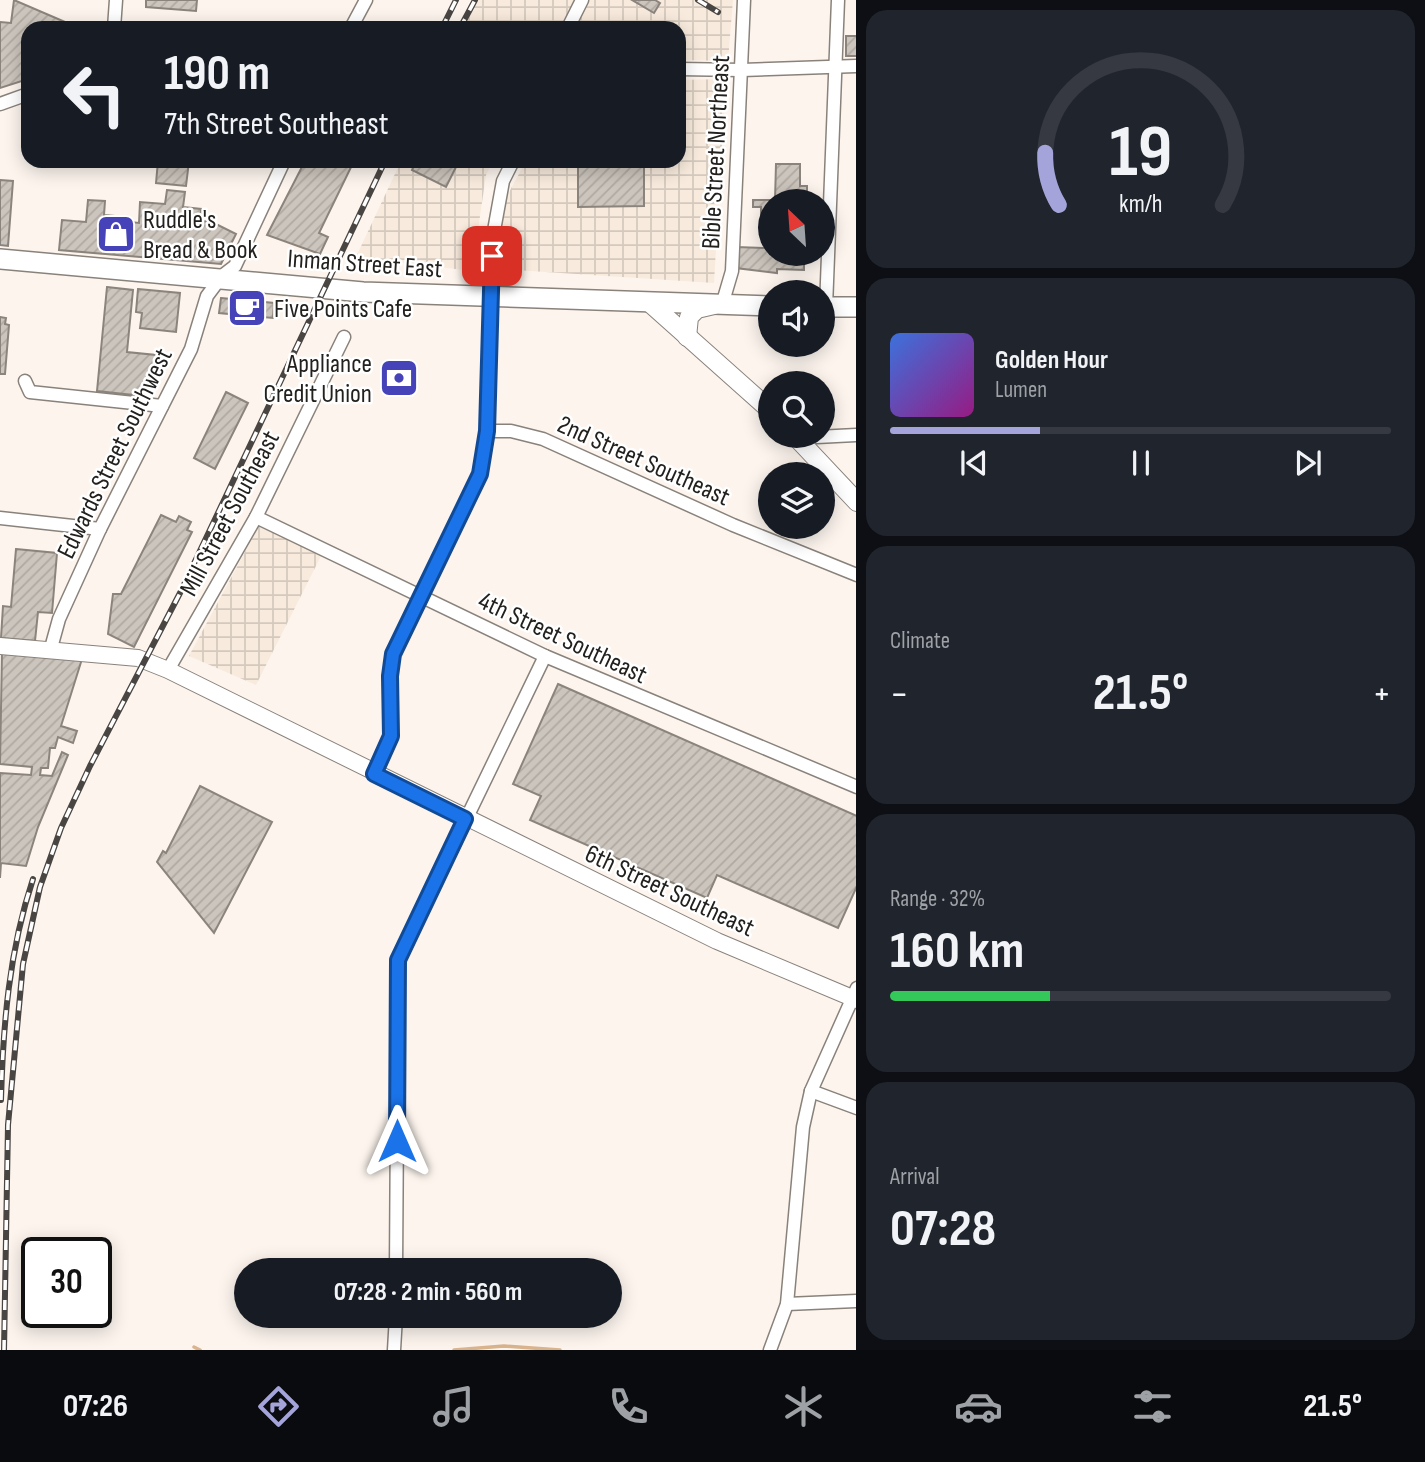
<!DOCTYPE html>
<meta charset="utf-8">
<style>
body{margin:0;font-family:"Sofia Sans Condensed",sans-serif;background:#20242c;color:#f1f3f6;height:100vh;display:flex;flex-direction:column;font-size:26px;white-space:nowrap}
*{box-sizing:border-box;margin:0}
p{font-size:23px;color:#9ea1a6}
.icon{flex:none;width:38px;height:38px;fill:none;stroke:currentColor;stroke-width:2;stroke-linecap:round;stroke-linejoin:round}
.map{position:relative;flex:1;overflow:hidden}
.details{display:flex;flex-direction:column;gap:10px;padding:10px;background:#0d0f14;width:569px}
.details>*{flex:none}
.hud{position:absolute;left:21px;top:21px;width:665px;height:147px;border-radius:21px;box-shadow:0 4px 18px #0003;background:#171b24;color:#f1f3f6;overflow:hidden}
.needle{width:46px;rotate:335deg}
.tools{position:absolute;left:758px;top:189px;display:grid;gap:14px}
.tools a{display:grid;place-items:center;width:77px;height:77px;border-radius:50%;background:#171b24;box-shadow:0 4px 18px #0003;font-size:35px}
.speed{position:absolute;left:21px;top:1237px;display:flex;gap:14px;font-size:35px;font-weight:700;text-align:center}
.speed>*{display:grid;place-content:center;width:91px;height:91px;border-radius:50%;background:#171b24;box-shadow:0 4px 18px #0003;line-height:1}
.speed .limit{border:4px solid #111;border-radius:10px;background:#fff;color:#111}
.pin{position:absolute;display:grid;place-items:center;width:60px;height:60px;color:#fff;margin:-30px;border-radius:14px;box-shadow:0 4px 10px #0006}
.me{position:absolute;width:77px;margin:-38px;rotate:0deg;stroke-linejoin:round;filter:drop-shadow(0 0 5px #0008)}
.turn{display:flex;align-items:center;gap:24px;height:147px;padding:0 28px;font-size:32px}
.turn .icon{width:91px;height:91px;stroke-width:2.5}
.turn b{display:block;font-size:49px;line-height:60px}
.big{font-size:52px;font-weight:700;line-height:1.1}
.details .tile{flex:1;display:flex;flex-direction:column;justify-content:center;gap:10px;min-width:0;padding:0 24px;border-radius:21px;background:#20242c}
.details .dial{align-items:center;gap:0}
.dial svg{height:182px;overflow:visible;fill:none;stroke:#363941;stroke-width:7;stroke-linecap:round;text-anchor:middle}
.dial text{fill:#f1f3f6;stroke:none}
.song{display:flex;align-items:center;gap:21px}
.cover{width:84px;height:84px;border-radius:10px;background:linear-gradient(135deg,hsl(220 70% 55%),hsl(310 70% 35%))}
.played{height:7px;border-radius:4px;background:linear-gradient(90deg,#a4a4db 30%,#363941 30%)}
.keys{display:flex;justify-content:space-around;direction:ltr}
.heat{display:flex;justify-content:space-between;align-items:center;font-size:38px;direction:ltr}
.charge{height:10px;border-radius:5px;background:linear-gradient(90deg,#34c759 32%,#363941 0)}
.trip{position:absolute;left:234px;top:1258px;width:388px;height:70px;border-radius:35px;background:#171b24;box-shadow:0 4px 18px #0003;font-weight:700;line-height:70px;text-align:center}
.tabs{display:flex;height:112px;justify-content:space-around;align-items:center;background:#090b0e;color:#9ea1a6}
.tabs .icon{width:49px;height:49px}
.tabs .selected{color:#a4a4db}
.tabs b{font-size:32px;color:#f1f3f6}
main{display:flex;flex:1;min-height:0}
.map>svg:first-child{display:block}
.industrial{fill:url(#industrial-grid)}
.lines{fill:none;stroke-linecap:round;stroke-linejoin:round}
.stream{stroke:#d9b48d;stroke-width:3.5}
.building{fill:url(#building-hatch);stroke:#8b847d;stroke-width:2}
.minor-casing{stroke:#89827b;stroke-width:15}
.tertiary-casing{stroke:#89827b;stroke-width:18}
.secondary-casing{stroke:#89827b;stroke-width:20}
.primary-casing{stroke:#89827b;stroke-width:22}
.minor{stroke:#fff;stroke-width:12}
.tertiary{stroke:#fff;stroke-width:16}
.secondary{stroke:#fff;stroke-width:18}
.primary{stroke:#fff;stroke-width:19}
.rail-casing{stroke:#484542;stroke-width:6}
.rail{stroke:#fff;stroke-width:3.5;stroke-dasharray:10;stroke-linecap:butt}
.route-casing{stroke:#114b97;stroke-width:18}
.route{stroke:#1a73e8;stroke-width:12}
.labels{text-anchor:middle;stroke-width:5;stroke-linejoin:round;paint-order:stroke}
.street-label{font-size:26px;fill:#23211e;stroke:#fff}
.poi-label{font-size:26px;fill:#23211e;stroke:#fff;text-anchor:start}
</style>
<main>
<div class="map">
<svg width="857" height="1350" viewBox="0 0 857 1350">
<defs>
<pattern id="industrial-grid" width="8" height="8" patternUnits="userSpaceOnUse" patternTransform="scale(1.75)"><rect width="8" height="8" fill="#f8ebdd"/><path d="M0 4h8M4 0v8" fill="none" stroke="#d4c9bd"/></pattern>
<pattern id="building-hatch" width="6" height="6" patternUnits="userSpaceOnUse" patternTransform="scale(1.75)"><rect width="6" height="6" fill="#ccc5bd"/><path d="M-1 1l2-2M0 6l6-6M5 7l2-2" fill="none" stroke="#afa9a2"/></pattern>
</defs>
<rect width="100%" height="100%" fill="#fcf4ed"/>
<g class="industrial">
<polygon points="477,0 579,0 564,28 464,28"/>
<polygon points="590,0 733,0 728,61 679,60 679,28 576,28"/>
<polygon points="726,79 714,283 515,270 505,257 496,216 526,161 679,161 679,80"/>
<polygon points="401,161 493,161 486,175 472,271 356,257"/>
<polygon points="259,526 322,554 256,685 189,656"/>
</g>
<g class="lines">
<g class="stream">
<polyline points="194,1347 200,1350"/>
<polyline points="454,1350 504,1346 560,1350"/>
</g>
</g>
<g class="building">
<polygon points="14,0 79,28 28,28 28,79 0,88 0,22 11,23"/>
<polygon points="146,0 197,0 196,11 146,7"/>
<polygon points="632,0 655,0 660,3 654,13"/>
<rect x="846" y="36" width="11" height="20"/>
<polygon points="158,161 189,161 186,186 156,183"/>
<polygon points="305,161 354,161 319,233 328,237 320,254 267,235"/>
<polygon points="416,161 459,161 446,187 412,170"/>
<polygon points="620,161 644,161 644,206 578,207 578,165 620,165"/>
<polygon points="776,164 800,164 800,186 807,186 807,199 770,201 770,215 761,215 761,207 753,207 753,200 775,200"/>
<polygon points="0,180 13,181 8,246 0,245"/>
<polygon points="167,190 185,192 183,207 201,209 200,221 212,222 236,234 221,264 59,250 62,220 86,222 88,200 105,201 104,215 114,216 113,220 139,223 140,202 165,204"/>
<polygon points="766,242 770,242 770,254 804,254 804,270 777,269 777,273 736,268 737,247 766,248"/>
<polygon points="107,287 133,290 127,352 156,355 152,397 97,391"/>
<polygon points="138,289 180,293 176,332 140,328 142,313 136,312"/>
<polygon points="221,298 274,303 273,318 219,313"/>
<polygon points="0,317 6,318 5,324 9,325 5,374 0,374"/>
<polygon points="226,392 248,403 215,469 194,458"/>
<polygon points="161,515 176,522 179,516 191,522 187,530 192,532 134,647 108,634 113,594 121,594"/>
<polygon points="16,549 57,553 52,613 38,612 35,641 1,638 3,606 11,607"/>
<polygon points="2,652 82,659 61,726 77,731 73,743 58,737 55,748 50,748 48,768 41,768 40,775 52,776 62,752 68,755 38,827 26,866 1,863 0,878 0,773 31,775 32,767 0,764"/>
<polygon points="558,684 857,816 857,886 838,928 717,875 707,898 530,820 541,796 513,784"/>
<polygon points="200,786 272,822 214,933 157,862 163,851 166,853"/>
</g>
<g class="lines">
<g class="minor-casing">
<g id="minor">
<polyline points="114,28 116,0"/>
<polyline points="351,28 366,0"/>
<polyline points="568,28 582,0"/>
<polyline points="679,69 742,70 857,66"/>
<polyline points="0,104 28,94"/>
<polyline points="722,305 732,271 744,0"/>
<polyline points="826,307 838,0"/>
<polyline points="25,381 30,392 162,406"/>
<polyline points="487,431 511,431 543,439 733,525 857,575"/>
<polyline points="795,436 797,438 857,435"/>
<polyline points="256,517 545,656 857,787"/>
<polyline points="0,518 100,529"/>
<polyline points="51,648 59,619 100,529 191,349 207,296 222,276 235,266 284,161"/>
<polyline points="168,670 256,517 344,337"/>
<polyline points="374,774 391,736 389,676 393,654 480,474 487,431 493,236 503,181 513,161"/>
<polyline points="811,1091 857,1108"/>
<polyline points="396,1270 398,960 545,656"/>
<polyline points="787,1304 857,1301"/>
<polyline points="394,1350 396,1316"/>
<polyline points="770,1350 787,1304 803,1127 811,1091 857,988"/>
</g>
</g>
<g class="tertiary-casing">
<polyline id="tertiary" points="0,646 138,658 168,670 717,941 857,1000"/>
</g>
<g class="secondary-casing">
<g id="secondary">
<polyline points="650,303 770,410"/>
<polyline points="687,337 689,317 697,309 714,305"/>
<polyline points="795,436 857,502"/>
</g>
</g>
<g class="primary-casing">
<g id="primary">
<polyline points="0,259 363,292 770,306"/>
<polyline points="822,307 857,307"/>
</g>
</g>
<use href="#minor" class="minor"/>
<use href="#tertiary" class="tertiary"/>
<use href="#secondary" class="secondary"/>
<use href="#primary" class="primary"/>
<g class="rail-casing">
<g id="rail">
<polyline points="698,0 718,12"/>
<polyline points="442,28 456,0"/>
<polyline points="460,28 475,0"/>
<path d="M1,1100C3,1025 9,951 33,879"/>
<polyline points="4,1350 8,1125 23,964 40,887 61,828 90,766 180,593 385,161"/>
</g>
</g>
<use href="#rail" class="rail"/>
</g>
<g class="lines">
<g class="route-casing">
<polyline id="route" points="397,1141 398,960 465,819 374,774 391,736 390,676 393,654 480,474 487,431 492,256"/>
</g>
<use href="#route" class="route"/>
</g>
<defs>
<g id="shop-square" transform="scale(2.0125)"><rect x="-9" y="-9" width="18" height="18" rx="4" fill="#4643b9" stroke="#fff"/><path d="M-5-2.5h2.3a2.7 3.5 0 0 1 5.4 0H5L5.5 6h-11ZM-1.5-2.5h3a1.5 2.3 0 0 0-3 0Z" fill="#fff"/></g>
<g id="cafe-square" transform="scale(2.0125)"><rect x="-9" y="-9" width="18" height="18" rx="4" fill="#4643b9" stroke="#fff"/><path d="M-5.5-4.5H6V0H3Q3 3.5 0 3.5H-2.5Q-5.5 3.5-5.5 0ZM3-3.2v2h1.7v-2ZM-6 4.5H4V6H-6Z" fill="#fff"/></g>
<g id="bank-square" transform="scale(2.0125)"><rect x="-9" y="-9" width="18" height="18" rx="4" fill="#4643b9" stroke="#fff"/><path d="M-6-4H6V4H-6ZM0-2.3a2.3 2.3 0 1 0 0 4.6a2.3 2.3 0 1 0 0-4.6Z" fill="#fff"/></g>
</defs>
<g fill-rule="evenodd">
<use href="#shop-square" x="116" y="234"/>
<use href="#cafe-square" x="247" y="308"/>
<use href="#bank-square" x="399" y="378"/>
</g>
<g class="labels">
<g class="street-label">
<text transform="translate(715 152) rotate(-87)" y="9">Bible Street Northeast</text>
<text transform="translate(365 263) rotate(4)" y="9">Inman Street East</text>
<text transform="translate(114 453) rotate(-64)" y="9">Edwards Street Southwest</text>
<text transform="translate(644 460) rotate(24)" y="9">2nd Street Southeast</text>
<text transform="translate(229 513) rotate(-62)" y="9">Mill Street Southeast</text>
<text transform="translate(563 637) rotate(25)" y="9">4th Street Southeast</text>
<text transform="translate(670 890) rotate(25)" y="9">6th Street Southeast</text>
</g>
<g class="poi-label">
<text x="143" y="228">Ruddle's<tspan x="143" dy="30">Bread &amp; Book</tspan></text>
<text x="274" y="317">Five Points Cafe</text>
<text x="372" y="372" text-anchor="end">Appliance<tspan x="372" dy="30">Credit Union</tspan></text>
</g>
</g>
</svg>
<div class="tools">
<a><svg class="needle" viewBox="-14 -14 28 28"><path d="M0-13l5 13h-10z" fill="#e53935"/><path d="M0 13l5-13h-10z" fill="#9ea1a6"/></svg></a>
<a><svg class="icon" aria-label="sound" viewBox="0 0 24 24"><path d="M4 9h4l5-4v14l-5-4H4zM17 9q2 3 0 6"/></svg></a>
<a><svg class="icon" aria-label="search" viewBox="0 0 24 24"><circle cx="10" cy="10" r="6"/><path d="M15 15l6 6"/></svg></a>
<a><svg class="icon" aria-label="layers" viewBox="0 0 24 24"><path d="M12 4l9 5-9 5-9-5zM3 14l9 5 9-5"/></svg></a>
</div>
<div class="speed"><div class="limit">30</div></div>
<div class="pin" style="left:492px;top:256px;background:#d93025"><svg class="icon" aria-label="arrive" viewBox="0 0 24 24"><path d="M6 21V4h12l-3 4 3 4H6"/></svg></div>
<svg class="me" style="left:397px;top:1141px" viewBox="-20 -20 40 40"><path d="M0-17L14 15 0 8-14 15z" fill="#1a73e8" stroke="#fff" stroke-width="4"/></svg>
<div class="trip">07:28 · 2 min · 560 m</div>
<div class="hud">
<div class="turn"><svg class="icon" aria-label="left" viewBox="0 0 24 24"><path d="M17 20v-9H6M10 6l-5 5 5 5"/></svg><div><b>190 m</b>7th Street Southeast</div></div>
</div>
</div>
<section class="details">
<div class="tile dial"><svg viewBox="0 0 100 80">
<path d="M14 69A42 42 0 1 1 86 69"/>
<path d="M14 69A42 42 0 0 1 8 46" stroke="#a4a4db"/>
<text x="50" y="56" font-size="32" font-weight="700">19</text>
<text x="50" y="72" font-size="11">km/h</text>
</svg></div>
<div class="tile">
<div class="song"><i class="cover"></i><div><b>Golden Hour</b><p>Lumen</p></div></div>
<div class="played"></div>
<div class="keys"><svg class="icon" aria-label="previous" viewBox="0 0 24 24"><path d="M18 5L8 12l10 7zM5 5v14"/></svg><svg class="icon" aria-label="pause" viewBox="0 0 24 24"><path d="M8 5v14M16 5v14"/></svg><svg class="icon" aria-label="next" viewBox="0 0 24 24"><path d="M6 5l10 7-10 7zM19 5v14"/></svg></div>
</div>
<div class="tile"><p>Climate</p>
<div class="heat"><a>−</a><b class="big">21.5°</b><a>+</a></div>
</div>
<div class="tile"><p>Range · 32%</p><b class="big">160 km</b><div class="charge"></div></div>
<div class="tile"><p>Arrival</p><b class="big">07:28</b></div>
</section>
</main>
<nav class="tabs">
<b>07:26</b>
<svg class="icon selected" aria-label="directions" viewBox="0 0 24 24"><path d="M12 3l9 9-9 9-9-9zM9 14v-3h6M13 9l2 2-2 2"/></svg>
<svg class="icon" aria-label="music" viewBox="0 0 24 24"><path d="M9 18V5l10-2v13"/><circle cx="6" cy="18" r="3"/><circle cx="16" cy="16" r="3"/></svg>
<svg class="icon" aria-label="phone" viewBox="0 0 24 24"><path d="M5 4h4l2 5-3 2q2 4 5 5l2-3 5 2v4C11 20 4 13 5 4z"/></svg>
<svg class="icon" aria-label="climate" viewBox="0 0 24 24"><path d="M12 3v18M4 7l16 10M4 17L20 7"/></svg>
<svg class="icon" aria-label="car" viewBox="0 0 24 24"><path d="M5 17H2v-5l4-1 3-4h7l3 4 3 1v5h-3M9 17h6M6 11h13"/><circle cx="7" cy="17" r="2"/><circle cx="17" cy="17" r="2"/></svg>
<svg class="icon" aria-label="filters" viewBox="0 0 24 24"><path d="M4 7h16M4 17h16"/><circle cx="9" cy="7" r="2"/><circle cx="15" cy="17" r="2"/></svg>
<b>21.5°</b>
</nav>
